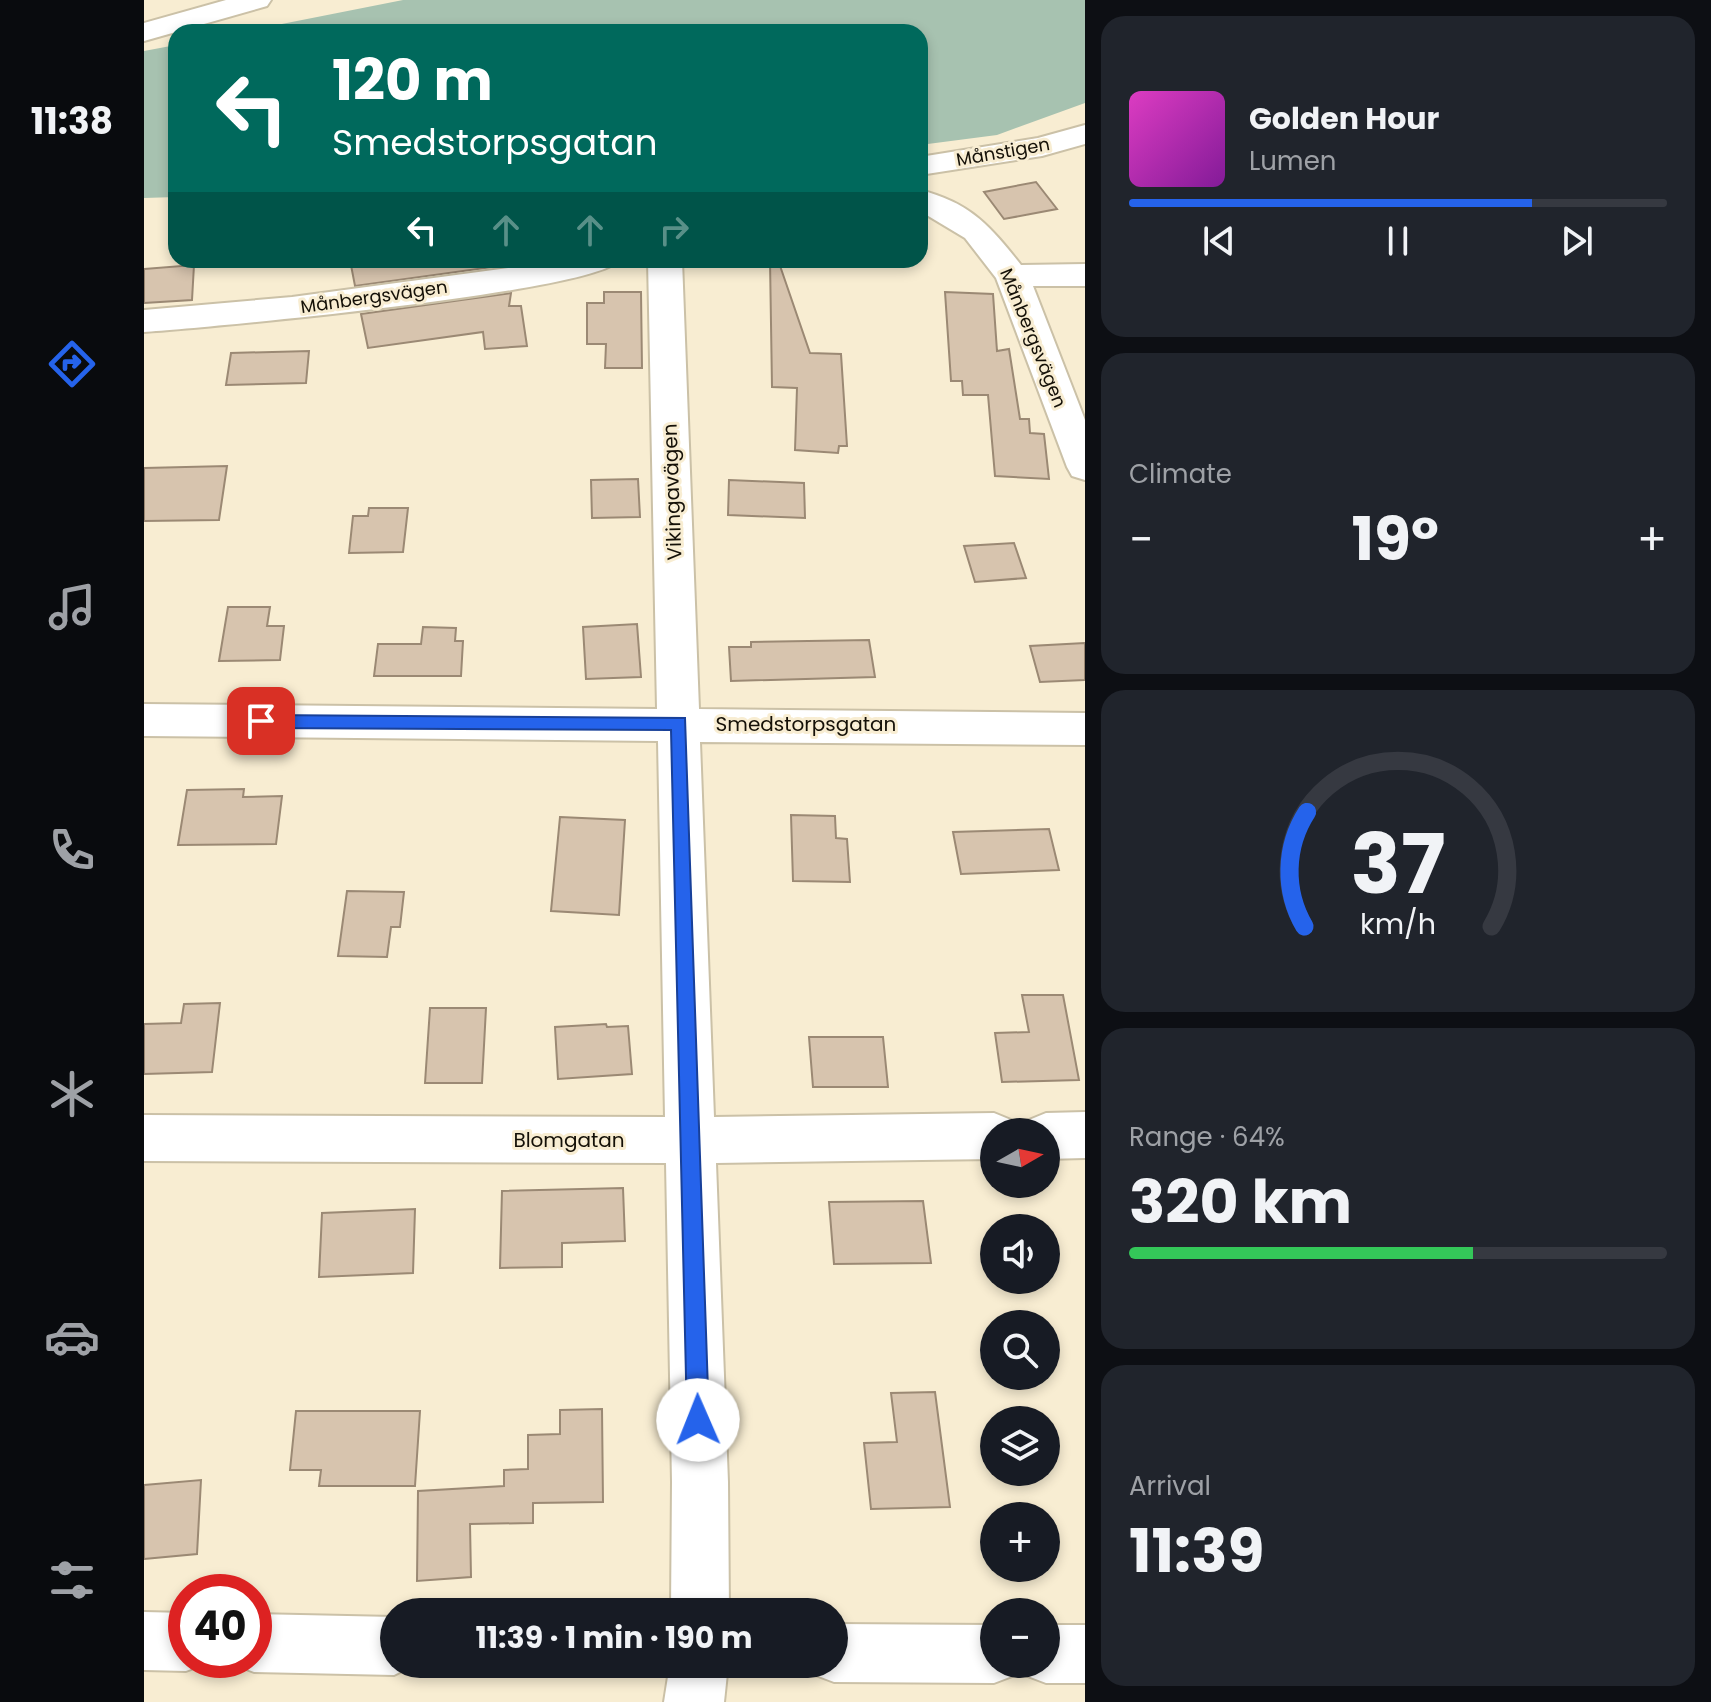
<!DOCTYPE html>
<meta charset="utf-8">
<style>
body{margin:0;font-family:Poppins,sans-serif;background:#20242c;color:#f1f3f6;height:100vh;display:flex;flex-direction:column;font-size:30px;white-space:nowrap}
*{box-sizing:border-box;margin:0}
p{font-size:26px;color:#9ea1a6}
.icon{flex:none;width:44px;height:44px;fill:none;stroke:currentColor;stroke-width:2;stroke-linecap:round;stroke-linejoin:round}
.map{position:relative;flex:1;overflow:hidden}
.drawer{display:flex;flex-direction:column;gap:16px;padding:16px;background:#0d0f14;width:626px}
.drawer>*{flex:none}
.banner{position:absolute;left:24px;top:24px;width:760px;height:244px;border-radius:24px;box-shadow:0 4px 12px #0003;background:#00695c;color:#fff;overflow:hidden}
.needle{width:52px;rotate:81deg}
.tools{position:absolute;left:836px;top:1118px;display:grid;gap:16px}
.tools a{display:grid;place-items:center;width:80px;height:80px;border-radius:50%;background:#171b24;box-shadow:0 4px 12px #0003;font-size:40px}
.speed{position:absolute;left:24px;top:1574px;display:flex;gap:16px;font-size:40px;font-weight:700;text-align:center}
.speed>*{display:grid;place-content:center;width:104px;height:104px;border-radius:50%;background:#171b24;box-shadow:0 4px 12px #0003;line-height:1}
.speed .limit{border:12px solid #d22;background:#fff;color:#111}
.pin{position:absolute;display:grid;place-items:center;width:68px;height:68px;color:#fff;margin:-34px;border-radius:16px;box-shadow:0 4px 12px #0006}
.me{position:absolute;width:88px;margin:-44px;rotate:359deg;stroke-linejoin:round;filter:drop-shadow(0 0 6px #0008)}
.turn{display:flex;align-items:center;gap:28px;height:168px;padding:0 32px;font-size:36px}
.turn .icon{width:104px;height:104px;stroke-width:2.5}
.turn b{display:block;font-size:56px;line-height:68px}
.lanes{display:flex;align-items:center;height:76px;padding:0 32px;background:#0003;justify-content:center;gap:40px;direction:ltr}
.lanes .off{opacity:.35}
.big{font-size:60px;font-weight:700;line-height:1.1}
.drawer .card{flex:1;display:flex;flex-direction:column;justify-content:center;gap:12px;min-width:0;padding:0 28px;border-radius:24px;background:#20242c}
.drawer .dial{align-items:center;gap:0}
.dial svg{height:208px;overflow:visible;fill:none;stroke:#363941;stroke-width:7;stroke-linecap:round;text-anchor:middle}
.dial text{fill:#f1f3f6;stroke:none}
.song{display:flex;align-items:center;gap:24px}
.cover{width:96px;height:96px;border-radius:12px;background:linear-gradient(135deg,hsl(310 70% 55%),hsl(290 70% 35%))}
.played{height:8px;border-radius:4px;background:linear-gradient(90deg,#2563eb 75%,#363941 75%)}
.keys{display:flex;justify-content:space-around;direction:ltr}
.heat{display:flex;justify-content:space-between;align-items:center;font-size:44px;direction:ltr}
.charge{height:12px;border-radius:6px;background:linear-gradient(90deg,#34c759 64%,#363941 0)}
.trip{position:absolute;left:236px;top:1598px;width:468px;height:80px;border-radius:40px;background:#171b24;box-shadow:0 4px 12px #0003;font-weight:700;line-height:80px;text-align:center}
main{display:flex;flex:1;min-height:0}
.tabs{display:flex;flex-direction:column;width:144px;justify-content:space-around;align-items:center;background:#090b0e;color:#9ea1a6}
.tabs .icon{width:56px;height:56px}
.tabs .active{color:#2563eb}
.tabs b{font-size:36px;color:#f1f3f6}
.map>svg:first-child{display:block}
.green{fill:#a7c2b0}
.building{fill:#d7c4ae;stroke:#9b8974;stroke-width:2}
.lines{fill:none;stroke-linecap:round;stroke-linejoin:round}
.minor-casing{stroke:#cbc1a7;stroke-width:4}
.minor{fill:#fff;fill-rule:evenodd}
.route{fill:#2563eb;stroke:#184099;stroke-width:2}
.labels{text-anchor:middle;stroke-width:6;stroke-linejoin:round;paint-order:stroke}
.far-street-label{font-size:18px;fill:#141007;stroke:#f8edd2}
.street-label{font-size:20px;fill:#141007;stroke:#f8edd2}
</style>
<main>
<nav class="tabs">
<b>11:38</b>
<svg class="icon active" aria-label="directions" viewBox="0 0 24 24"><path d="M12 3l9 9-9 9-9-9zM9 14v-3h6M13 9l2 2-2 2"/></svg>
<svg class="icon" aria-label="music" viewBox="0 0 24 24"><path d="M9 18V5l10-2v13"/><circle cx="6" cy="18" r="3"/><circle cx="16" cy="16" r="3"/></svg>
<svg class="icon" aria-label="phone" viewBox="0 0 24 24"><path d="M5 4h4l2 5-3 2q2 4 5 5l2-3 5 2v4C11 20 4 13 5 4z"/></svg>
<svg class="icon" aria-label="climate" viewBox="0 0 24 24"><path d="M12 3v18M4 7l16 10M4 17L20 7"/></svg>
<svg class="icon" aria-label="car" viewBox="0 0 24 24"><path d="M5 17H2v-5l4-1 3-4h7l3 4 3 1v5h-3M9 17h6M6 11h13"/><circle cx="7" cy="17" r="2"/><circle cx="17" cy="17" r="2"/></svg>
<svg class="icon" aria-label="filters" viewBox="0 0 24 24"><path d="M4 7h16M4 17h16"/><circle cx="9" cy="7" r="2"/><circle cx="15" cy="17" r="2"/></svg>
</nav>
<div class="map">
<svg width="941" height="1702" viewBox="0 0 941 1702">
<rect width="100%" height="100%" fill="#f8edd2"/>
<g class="green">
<polygon points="259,0 941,0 941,103 853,135 776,145 776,32 98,32"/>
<polygon points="32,45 32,197 0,198 0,51"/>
</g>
<g class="building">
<polygon points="892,182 913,209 860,219 840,192"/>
<polygon points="206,260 370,260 370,264 211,286"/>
<polygon points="626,260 634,260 666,353 697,354 703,446 695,446 694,453 651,450 653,388 628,387"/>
<polygon points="50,265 48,300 0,303 0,269"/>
<polygon points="460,292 497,292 498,368 461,368 462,344 443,344 443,303 460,303"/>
<polygon points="801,292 849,294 853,351 865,349 876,419 885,419 886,433 900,434 905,479 851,476 844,395 819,395 818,381 807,381"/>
<polygon points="367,293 365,306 377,306 383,346 341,349 339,332 224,348 217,314"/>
<polygon points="165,351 162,383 82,385 87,353"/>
<polygon points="83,466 75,520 0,521 0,468"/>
<polygon points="494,479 496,517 448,518 447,480"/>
<polygon points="585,480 660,483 661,518 584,515"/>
<polygon points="225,508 264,508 259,552 205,553 209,516 224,516"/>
<polygon points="870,543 882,578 831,582 820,546"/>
<polygon points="84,607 126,607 123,626 140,626 136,660 75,661"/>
<polygon points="493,624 497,677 442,679 439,627"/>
<polygon points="279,627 312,628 311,641 319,641 317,676 230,676 234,644 277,644"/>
<polygon points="725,640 731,677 587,681 585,647 607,647 607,642"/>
<polygon points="941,643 941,680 896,682 886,646"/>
<polygon points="100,789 99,797 138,796 132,844 34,845 43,790"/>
<polygon points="647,815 691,816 692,838 703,839 706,882 649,881"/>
<polygon points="416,817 481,820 475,915 407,911"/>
<polygon points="905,829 915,870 817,874 809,832"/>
<polygon points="203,891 260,892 256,927 247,927 243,957 194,956"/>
<polygon points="878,995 919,995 935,1080 858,1082 851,1033 885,1032"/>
<polygon points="76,1003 68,1072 0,1074 0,1024 37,1023 40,1004"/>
<polygon points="286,1008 342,1008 338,1083 281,1083"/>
<polygon points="462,1024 463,1027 484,1026 488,1074 414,1079 411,1027"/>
<polygon points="665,1037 739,1037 744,1087 669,1087"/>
<polygon points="479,1188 481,1241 418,1243 418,1267 356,1268 358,1191"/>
<polygon points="779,1201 787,1263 690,1264 685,1202"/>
<polygon points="271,1209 269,1273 175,1277 178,1213"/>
<polygon points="791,1392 806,1507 727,1509 720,1443 753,1442 747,1393"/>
<polygon points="458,1409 459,1502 389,1503 389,1523 326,1524 327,1577 273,1581 274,1491 360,1486 360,1470 384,1469 384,1435 416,1434 416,1410"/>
<polygon points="152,1411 276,1411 271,1486 175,1486 177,1470 146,1470"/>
<polygon points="57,1480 53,1554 0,1559 0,1485"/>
</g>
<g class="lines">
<g class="minor-casing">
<g id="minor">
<polygon points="82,0 127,0 123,6 0,41 0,23"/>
<polygon points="941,125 941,144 898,156 776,175 776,157 894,138"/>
<path d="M776,190C827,203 846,226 877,265L941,264V286H889L941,420V480L928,476L923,467L852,278L821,238L776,211Z"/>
<path d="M424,260H475C454,292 60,328 0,332V310L148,297Z"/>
<polygon points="504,260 538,260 555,709 941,713 941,745 556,742 570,1117 850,1113 867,1120 873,1132 850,1132 850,1159 572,1163 584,1482 585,1612 527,1612 528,1482 522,1163 0,1161 0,1115 521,1117 514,741 0,736 0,704 513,709"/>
<polygon points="941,1112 941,1158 902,1159 902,1132 879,1132 885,1120 902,1113"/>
<polygon points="0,1612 42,1613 42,1660 64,1660 63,1663 42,1671 0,1670"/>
<polygon points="110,1614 250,1617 250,1664 272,1664 250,1675 110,1672 89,1664 88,1660 110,1660"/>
<polygon points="690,1624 850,1625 850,1664 875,1664 871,1675 850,1683 690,1682 669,1674 665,1664 690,1664"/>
<polygon points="902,1625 941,1625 941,1683 902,1683 881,1675 877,1664 902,1664"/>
<polygon points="526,1664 584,1664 580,1702 520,1702"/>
</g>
</g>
<use href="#minor" class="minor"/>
</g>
<polygon class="route" points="117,715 541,718 565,1420 562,1428 554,1431 546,1428 543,1420 527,730 117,728 108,721"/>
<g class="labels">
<g class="far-street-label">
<text transform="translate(859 152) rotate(-10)" y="6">Månstigen</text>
<text transform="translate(230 297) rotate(-8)" y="6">Månbergsvägen</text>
<text transform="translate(889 338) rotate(68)" y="6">Månbergsvägen</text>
</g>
<g class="street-label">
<text transform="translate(528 492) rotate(-92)" y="7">Vikingavägen</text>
<text x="662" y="731">Smedstorpsgatan</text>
<text x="425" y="1147">Blomgatan</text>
</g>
</g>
</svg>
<div class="tools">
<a><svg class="needle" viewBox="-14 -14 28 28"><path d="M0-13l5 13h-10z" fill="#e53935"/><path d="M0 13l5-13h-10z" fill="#9ea1a6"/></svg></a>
<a><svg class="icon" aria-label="sound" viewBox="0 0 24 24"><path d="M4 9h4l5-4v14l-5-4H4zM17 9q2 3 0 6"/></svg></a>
<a><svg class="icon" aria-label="search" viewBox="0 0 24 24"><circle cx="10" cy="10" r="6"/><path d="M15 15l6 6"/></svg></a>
<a><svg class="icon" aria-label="layers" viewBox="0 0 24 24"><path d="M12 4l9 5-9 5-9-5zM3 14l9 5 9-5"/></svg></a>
<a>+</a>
<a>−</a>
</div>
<div class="speed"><div class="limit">40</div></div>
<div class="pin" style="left:117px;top:721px;background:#d93025"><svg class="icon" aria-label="arrive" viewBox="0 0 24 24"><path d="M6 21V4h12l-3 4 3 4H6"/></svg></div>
<svg class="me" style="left:554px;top:1420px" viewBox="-20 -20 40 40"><circle r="19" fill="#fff"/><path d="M0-13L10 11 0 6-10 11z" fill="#2563eb"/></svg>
<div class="trip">11:39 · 1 min · 190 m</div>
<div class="banner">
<div class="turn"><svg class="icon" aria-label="left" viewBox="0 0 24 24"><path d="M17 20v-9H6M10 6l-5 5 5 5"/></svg><div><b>120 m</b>Smedstorpsgatan</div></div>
<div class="lanes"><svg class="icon" aria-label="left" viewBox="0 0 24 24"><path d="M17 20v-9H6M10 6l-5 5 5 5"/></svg><svg class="icon off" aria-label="ahead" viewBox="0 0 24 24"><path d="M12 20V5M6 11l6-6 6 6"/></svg><svg class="icon off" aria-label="ahead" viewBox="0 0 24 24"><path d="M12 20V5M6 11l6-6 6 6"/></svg><svg class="icon off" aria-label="right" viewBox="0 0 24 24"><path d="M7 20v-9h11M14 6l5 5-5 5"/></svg></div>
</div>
</div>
<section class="drawer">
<div class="card">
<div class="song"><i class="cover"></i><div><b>Golden Hour</b><p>Lumen</p></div></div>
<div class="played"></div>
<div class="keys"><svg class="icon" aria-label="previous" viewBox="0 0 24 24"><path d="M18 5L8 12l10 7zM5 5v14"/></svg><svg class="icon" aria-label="pause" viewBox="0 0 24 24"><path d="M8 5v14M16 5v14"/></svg><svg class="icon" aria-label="next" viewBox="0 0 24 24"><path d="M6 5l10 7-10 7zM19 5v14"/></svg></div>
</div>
<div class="card"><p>Climate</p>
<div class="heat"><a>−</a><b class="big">19°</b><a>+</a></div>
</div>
<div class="card dial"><svg viewBox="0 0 100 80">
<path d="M14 69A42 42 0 1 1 86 69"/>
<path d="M14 69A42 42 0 0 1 15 25" stroke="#2563eb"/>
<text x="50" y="56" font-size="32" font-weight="700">37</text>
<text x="50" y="72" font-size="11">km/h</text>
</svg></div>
<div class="card"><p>Range · 64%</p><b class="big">320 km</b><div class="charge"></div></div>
<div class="card"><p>Arrival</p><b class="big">11:39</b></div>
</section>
</main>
